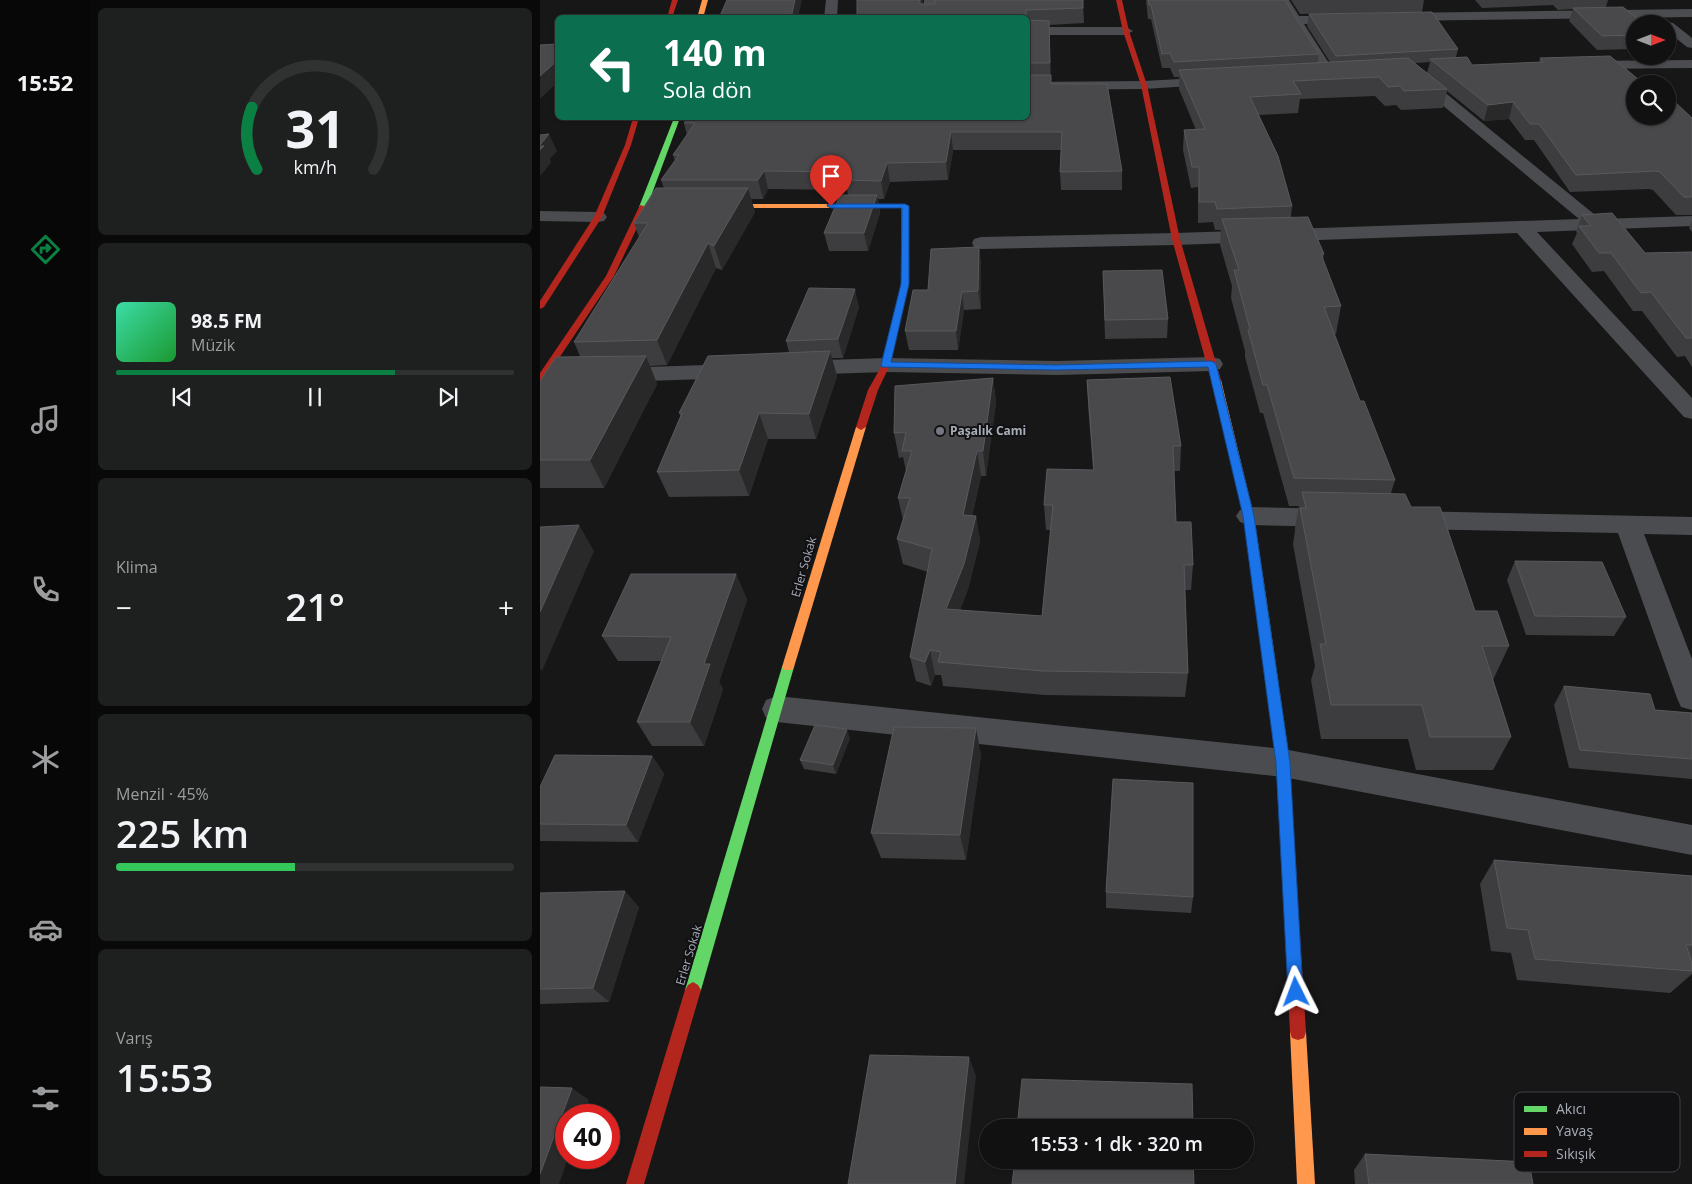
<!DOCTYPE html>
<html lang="tr">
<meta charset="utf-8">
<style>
body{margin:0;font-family:"Open Sans",sans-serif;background:#1e1f1f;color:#f1f3f6;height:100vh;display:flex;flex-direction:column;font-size:19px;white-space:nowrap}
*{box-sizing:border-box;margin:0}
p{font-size:16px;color:#9c9d9f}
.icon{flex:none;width:28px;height:28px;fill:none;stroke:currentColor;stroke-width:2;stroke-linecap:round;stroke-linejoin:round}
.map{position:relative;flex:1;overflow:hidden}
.panel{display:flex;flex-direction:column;gap:8px;padding:8px;background:#090909;width:450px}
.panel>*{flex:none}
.hud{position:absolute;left:15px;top:15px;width:475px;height:105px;border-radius:8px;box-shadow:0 1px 4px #0004,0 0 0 1px #303131;background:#0b6e4f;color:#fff;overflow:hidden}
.needle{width:32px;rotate:90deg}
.buttons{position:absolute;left:1086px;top:15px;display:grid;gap:10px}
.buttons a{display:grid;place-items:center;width:50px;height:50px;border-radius:50%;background:#111;box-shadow:0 1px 4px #0004,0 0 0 1px #303131;font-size:25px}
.speed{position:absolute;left:15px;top:1104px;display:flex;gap:10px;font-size:25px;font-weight:700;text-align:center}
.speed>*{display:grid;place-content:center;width:65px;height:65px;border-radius:50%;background:#111;box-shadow:0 1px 4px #0004,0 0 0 1px #303131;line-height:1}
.speed .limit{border:8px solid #d22;background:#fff;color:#111}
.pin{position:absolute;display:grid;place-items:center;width:42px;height:42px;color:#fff;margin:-51px -21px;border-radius:50% 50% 50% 0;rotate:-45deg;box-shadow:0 0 5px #0007}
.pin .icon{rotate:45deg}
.me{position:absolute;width:55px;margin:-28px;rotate:357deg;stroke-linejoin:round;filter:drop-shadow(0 0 4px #0008)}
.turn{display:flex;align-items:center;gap:18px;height:105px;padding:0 25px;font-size:22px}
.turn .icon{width:65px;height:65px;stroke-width:2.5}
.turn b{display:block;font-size:35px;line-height:42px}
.big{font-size:38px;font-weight:600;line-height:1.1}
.panel .tile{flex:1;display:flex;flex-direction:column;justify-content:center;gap:8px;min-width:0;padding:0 18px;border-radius:8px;background:#1e1f1f}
.panel .dial{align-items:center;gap:0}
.dial svg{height:130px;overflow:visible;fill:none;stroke:#303131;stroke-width:7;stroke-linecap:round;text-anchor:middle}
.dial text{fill:#f1f3f6;stroke:none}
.song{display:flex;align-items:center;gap:15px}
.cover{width:60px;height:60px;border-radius:8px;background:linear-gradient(135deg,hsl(160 70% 55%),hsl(130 70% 35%))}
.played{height:5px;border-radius:2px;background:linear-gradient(90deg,#0b8043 70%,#303131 70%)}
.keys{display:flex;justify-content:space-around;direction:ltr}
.heat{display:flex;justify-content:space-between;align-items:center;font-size:28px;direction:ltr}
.charge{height:8px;border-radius:4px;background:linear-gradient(90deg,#34c759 45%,#303131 0)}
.trip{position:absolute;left:439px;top:1119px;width:275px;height:50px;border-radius:25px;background:#111;box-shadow:0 1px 4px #0004,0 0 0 1px #303131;font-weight:600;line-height:50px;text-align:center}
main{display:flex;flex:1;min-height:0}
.tabs{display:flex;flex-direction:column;width:90px;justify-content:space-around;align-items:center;background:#070707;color:#9c9d9f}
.tabs .icon{width:35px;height:35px}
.tabs .active{color:#0b8043}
.tabs b{font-size:22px;color:#f1f3f6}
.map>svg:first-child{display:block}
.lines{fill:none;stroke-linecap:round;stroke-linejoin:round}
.street{fill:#4b4c50;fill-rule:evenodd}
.fast{fill:#63d668;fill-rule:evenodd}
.slow{fill:#ff974d;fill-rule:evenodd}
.jam{fill:#b3261e;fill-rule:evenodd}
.wall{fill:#3d3d3f;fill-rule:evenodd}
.shaded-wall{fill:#29292a}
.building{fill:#49494c;stroke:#58595d}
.route{fill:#1a73e8;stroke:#114b97}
.poi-dot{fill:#757880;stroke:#111113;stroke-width:2}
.labels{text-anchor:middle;stroke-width:4;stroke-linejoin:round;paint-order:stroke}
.poi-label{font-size:12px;font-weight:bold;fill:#a8adb8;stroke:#111113;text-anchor:start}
.street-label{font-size:12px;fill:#a8adb8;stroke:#111113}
.key{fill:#111113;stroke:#3e4045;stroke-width:1}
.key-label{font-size:14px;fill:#a8adb8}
</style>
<main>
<nav class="tabs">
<b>15:52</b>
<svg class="icon active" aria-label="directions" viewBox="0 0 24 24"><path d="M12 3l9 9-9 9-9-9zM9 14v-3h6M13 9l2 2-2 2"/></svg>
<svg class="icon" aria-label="music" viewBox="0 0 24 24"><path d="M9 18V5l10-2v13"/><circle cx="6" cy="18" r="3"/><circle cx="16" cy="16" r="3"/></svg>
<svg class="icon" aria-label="phone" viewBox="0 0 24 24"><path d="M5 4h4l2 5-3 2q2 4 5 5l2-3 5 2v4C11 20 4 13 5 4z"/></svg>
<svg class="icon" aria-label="climate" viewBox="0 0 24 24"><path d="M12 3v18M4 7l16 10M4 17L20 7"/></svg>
<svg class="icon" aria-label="car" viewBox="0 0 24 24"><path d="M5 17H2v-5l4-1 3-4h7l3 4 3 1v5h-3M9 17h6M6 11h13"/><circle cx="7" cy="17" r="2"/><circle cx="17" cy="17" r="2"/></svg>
<svg class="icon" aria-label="filters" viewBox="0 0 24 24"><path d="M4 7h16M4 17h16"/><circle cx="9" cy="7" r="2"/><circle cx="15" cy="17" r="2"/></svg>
</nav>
<section class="panel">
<div class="tile dial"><svg viewBox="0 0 100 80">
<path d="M14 69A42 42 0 1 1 86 69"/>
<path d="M14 69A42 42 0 0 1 11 31" stroke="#0b8043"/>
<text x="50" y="56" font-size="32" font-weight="700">31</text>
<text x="50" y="72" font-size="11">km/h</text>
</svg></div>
<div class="tile">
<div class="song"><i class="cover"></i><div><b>98.5 FM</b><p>Müzik</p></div></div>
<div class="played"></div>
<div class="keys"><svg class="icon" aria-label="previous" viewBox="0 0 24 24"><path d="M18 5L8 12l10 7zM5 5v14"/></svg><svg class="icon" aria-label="pause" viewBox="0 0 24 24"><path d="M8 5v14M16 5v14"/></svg><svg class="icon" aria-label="next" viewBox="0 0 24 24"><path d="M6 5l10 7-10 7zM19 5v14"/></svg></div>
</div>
<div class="tile"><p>Klima</p>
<div class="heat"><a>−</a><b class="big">21°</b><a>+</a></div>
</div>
<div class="tile"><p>Menzil · 45%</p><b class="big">225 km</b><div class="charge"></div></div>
<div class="tile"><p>Varış</p><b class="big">15:53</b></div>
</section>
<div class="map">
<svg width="1152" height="1184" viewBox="0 0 1152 1184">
<rect width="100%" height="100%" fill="#171717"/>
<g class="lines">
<g class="street">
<polygon points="286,0 298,0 297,18 284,18"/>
<polygon points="384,0 396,0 396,18 383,18"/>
<polygon points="737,0 749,0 759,16 812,16 814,19 807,23 764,24 796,74 794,77 784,77"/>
<polygon points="1152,9 1152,17 857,21 850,17 857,13"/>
<polygon points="1128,22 1133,23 1152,38 1152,48 1147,47 1128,32 1128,24 1123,24"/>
<polygon points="488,27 586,27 593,31 586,35 488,35"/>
<polygon points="1152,60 1152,68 1044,69 1039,68 1037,65 1039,62 1044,61"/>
<polygon points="876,72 881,73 1060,219 1152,216 1152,226 997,232 1152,398 1152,419 1144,417 977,233 636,245 441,249 434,247 432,243 434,239 441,237 636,233 1039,219 871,79 869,76 871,73"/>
<polygon points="676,77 681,78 683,81 681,84 604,89 488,90 488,82 604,81"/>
<polygon points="0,211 58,212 64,213 67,217 64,221 58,222 0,221"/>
<polygon points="672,357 680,359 683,364 680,369 672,371 517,375 346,372 256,375 248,373 245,368 248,363 256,361 346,358 517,361"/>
<polygon points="196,364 204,366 207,371 204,376 196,378 76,382 68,380 65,375 68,370 76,368"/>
<polygon points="709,507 793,509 802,512 806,518 802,524 793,527 709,525 700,522 696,516 700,510"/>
<polygon points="869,511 1152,517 1152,535 1104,534 1152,659 1152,710 1141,707 1137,698 1078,533 869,529 860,526 856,520 860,514"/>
<polygon points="237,696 743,749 1152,825 1152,855 743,777 237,722 226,718 222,709 226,700"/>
</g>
<g class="fast">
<polygon points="134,118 140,118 107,207 100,209 99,207"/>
<polygon points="722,606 726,607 728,610 750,763 753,820 751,824 746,826 741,824 739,820 736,763 716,610 718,607"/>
<polygon points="248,662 252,664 254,667 161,990 158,995 153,998 148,995 145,990 242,667 244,664"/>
</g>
<g class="slow">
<polygon points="162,0 168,0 163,18 157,18"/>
<polygon points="172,204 295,204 299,206 295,208 175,208 171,206"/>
<polygon points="676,377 681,380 714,516 728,610 726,613 718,613 716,610 704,516 671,380"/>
<polygon points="321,424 326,427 254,667 252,670 244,670 242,667 316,427"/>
<polygon points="758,1024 764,1026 766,1032 775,1184 757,1184 750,1032 752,1026"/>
</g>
<g class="jam">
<polygon points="132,0 138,0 132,18 127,18"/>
<polygon points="576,0 582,0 589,31 607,85 640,239 681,380 679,382 676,383 671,380 632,239 601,85 583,31"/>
<polygon points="93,118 99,118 91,145 62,217 4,307 0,309 0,301 54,217 85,145"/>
<polygon points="292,204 365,204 369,206 369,284 350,365 338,390 326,427 321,430 316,427 328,390 342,365 361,284 361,208 295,208 291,206"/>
<polygon points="100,205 107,207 74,276 3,382 0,383 0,373 66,276"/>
<polygon points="746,814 751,816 753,820 766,1032 764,1038 758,1040 752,1038 750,1032 739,820 741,816"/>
<polygon points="153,982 158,985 161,990 104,1184 86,1184 145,990 148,985"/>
</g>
</g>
<g class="wall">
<polygon points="543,0 544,23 509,25 511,84 582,171 582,190 521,190 520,172 521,150 413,150 408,180 350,182 344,199 338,199 340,213 328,251 289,251 284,233 308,195 307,190 228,189 223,199 211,199 215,212 182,270 176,268 127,365 110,366 117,384 64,488 0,488 0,381 40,356 34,342 99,237 94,223 124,188 121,180 135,161 133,155 147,135 144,123 488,118 488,18 317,18 382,4"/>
<path d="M606,0H745L779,54L778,63L790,62L767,26L769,14L918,49L916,57L932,65L999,62L1000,58L1095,84L1152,118V117V215H1136L1113,190L1109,189L1030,192L994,140H985L969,119L944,121L907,91L903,108L861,110L856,105L845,106L835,96L760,99L758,113L719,115L752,206L751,217L784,254L783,260L801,306L796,334H794L820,401L855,480L851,493L871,507L935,611L969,646L953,680L971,737L953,770H876L868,739H781L771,680L775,666L753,544L755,531V528L759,506H749L723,413H720L705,357V351L691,298L692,286L680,245L681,230H675L673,222L658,223V187L651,188L643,150L644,130H656L639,89V77H634L630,68H622L611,19H608ZM890,62L887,73L875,63Z"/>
<polygon points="751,0 884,0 882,12 760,14"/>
<polygon points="935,0 1068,0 1066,7 1095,24 1095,49 1057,50 1029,21 1033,9 1018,10 1013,5 942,8"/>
<polygon points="1042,215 1105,253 1152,252 1152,367 1145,356 1137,357 1102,311 1093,311 1064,271 1052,272 1032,244 1037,233 1036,232"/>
<polygon points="1152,221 1152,232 1149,228"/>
<polygon points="439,247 441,265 441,309 424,310 418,350 369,350 365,331 388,290"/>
<polygon points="563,271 628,319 627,338 565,339"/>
<polygon points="319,307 303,358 292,358 297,376 276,439 228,439 209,496 129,497 117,472 141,417 139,413 249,352 246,341"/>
<polygon points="453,378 456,402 446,476 441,476 432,516 436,516 440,541 428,589 420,610 502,616 511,530 506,530 504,505 553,470 548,405 547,380 641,446 640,471 634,471 636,522 653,565 651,590 645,590 648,673 645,697 505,695 403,686 401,675 395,675 391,686 376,681 370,657 388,572 363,564 357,539 363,520 358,498 366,471 363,457 359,458 354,433"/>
<polygon points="975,561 1086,617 1074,636 986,635 967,580"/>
<polygon points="196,574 207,600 179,682 183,689 164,746 112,746 97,722 121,661 78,661 62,636"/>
<polygon points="1024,686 1115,710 1152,713 1152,779 1029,768 1014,705"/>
<polygon points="310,738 296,774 264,769 260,760"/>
<polygon points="441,755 426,860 341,858 331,833"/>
<polygon points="112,756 124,774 98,842 0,841 0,824"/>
<polygon points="954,860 1152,876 1152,960 1151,960 1152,963 1152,974 1130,993 977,980 971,953 951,951 940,884"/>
<polygon points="566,892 653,897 651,913 566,908"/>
<polygon points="0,893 99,907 69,1002 0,1004"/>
<polygon points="825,1154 993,1184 815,1184 814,1170"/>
</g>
<g class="shaded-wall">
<polygon points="255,0 262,0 258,18 251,18"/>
<polygon points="380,0 383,0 382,18 380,4"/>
<polygon points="18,60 18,82 0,99 0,76"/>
<polygon points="973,102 969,119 944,121 948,105"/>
<polygon points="411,132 413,150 408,180 406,162"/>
<polygon points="9,134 17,151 10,159 11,163 0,176 0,145"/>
<polygon points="347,163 350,182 344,199 341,181"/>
<polygon points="224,171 228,189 223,199 218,180"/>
<polygon points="208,188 215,212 182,270 174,246"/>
<polygon points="337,195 340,213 328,251 324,233"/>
<polygon points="168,243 176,268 127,365 117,340"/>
<polygon points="439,247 441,265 441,309 438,291"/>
<polygon points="315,289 319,307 303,358 298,339"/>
<polygon points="422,292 424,310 418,350 416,331"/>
<polygon points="290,351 297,376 276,439 269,414"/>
<polygon points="106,356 117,384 64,488 50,460"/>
<polygon points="453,378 456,402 446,476 443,451"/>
<polygon points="219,413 228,439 209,496 199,470"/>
<polygon points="437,451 441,476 427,540 423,515"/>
<polygon points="436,516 440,541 428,589 411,634 406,609"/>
<polygon points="39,525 54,551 2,671 0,668 0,612"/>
<polygon points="196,574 207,600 179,682 183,689 164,746 150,722 164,664"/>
<polygon points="390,650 395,675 391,686 385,662"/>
<polygon points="436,728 441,755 426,860 420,835"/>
<polygon points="307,729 310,738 296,774 293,765"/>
<polygon points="112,756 124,774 98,842 86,825"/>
<polygon points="85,891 99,907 69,1002 53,988"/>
<polygon points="429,1057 436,1076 424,1184 415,1184"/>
<polygon points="32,1088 49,1100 44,1115 26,1115 26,1158 28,1158 19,1184 0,1184 0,1174"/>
</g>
<g class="building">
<polygon points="187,0 255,0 251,18 179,18"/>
<polygon points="317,0 380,0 380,4 395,4 395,0 543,0 543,8 486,10 486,18 317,18"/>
<polygon points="608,0 745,0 779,54 634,62 630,53 622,54 611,5 609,5"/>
<polygon points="1083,7 1104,24 1095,24 1095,35 1062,36 1033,8"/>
<polygon points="892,12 918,49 796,56 769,14"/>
<polygon points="488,20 509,21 510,63 488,63"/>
<polygon points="18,44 18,60 0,76 0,45"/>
<polygon points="1070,56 1104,84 1095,84 1095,116 1128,116 1128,102 1135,102 1152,118 1152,197 1144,197 1120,172 1116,171 1036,175 999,124 990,124 973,102 948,105 890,59 927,57 932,65 1003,62 1000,58"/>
<polygon points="868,58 907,89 864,91 860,86 848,87 839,77 753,81 761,94 710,97 738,156 752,206 677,209 675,202 659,202 659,167 652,167 644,130 665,129 639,70"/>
<polygon points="488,75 511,75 511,84 567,84 582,171 520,172 522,132 411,132 406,162 347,163 341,181 305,180 308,172 224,171 218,180 121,180 139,155 133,155 155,123 144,123 148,118 488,118"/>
<polygon points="9,134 0,145 0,135"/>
<polygon points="0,146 4,146 0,150"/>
<polygon points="116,188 208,188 174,246 168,243 117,340 34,342 108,223 94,223"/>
<polygon points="300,195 337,195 324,233 284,233"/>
<polygon points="1072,213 1105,253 1152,252 1152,338 1146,338 1111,292 1101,293 1071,253 1059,253 1039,226 1051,226 1042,215"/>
<polygon points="768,217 784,254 781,254 801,306 784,307 820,401 824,401 855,480 754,478 727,385 723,385 708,330 710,329 694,270 699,270 682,219"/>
<polygon points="439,247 438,291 422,292 416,331 365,331 373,290 388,290 391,249"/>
<polygon points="622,270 628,319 565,320 563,271"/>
<polygon points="269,288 315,289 298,339 246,341"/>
<polygon points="290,351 269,414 219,413 199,470 117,472 142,413 139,413 168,356"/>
<polygon points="106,356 50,460 0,460 0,381 16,357"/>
<polygon points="630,377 641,446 633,446 636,522 651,522 653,565 644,565 648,673 503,671 398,662 401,652 390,650 385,662 370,657 392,549 357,539 370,498 358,498 372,451 362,451 366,432 354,433 355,386 453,378 443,451 437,451 423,515 436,516 424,564 406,609 502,616 513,505 504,505 507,469 554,470 547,380"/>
<polygon points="762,492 865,494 871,507 900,507 935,611 957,611 969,646 942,646 971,737 890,737 882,705 791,705 780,644 786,644 760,508 766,508"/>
<polygon points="39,525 0,612 0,527"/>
<polygon points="975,561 1062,562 1086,617 995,616"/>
<polygon points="91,574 196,574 164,664 170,664 150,722 97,722 131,637 62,636"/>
<polygon points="1024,686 1110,694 1115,710 1152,713 1152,759 1040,750"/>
<polygon points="275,725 307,729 293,765 260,760"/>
<polygon points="354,727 436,728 420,835 331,833"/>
<polygon points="15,755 112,756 86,825 0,824 0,787"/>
<polygon points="573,779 653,783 653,897 566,892"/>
<polygon points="954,860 1152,876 1152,945 1146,945 1152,963 1152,971 995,959 988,930 967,928"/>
<polygon points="85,891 53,988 0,989 0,893"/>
<polygon points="330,1055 429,1057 415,1184 308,1184"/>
<polygon points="482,1079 652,1084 653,1128 477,1128"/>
<polygon points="0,1087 32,1088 0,1174"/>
<polygon points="825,1154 989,1162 993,1184 829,1184"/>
<polygon points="475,1160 653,1160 654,1184 472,1184"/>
</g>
<polygon class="route" points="288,204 365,204 369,206 369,284 351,362 516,365 672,361 676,364 714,516 750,763 763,992 761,998 756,1000 750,998 748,992 736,763 703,516 668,367 516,370 342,367 341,365 361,284 362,208 291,208 287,206"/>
<circle class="poi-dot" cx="400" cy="431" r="5"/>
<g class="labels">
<g class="poi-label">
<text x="410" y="435">Paşalık Cami</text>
</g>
<g class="street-label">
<text transform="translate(264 567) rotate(-74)" y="4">Erler Sokak</text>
<text transform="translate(149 955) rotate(-73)" y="4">Erler Sokak</text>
</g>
</g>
<rect x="974" y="1092" width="166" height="80" rx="8" class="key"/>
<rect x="984" y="1106" width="23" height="6" fill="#63d668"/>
<rect x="984" y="1128" width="23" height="7" fill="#ff974d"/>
<rect x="984" y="1151" width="23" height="6" fill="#b3261e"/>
<g class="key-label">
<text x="1016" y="1114">Akıcı</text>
<text x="1016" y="1136">Yavaş</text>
<text x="1016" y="1159">Sıkışık</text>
</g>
</svg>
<div class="buttons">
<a><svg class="needle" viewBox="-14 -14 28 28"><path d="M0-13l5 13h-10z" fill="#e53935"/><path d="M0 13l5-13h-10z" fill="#9c9d9f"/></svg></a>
<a><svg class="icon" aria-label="search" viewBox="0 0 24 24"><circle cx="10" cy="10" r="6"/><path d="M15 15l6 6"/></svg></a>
</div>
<div class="speed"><div class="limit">40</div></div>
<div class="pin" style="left:291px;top:206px;background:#d93025"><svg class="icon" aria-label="arrive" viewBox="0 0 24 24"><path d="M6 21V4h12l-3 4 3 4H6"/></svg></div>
<svg class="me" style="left:756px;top:992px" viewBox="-20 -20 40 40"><path d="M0-17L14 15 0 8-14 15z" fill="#1a73e8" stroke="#fff" stroke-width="4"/></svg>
<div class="trip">15:53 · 1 dk · 320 m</div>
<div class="hud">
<div class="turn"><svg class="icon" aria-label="left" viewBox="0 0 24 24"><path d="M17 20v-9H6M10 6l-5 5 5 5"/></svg><div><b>140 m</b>Sola dön</div></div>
</div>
</div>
</main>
